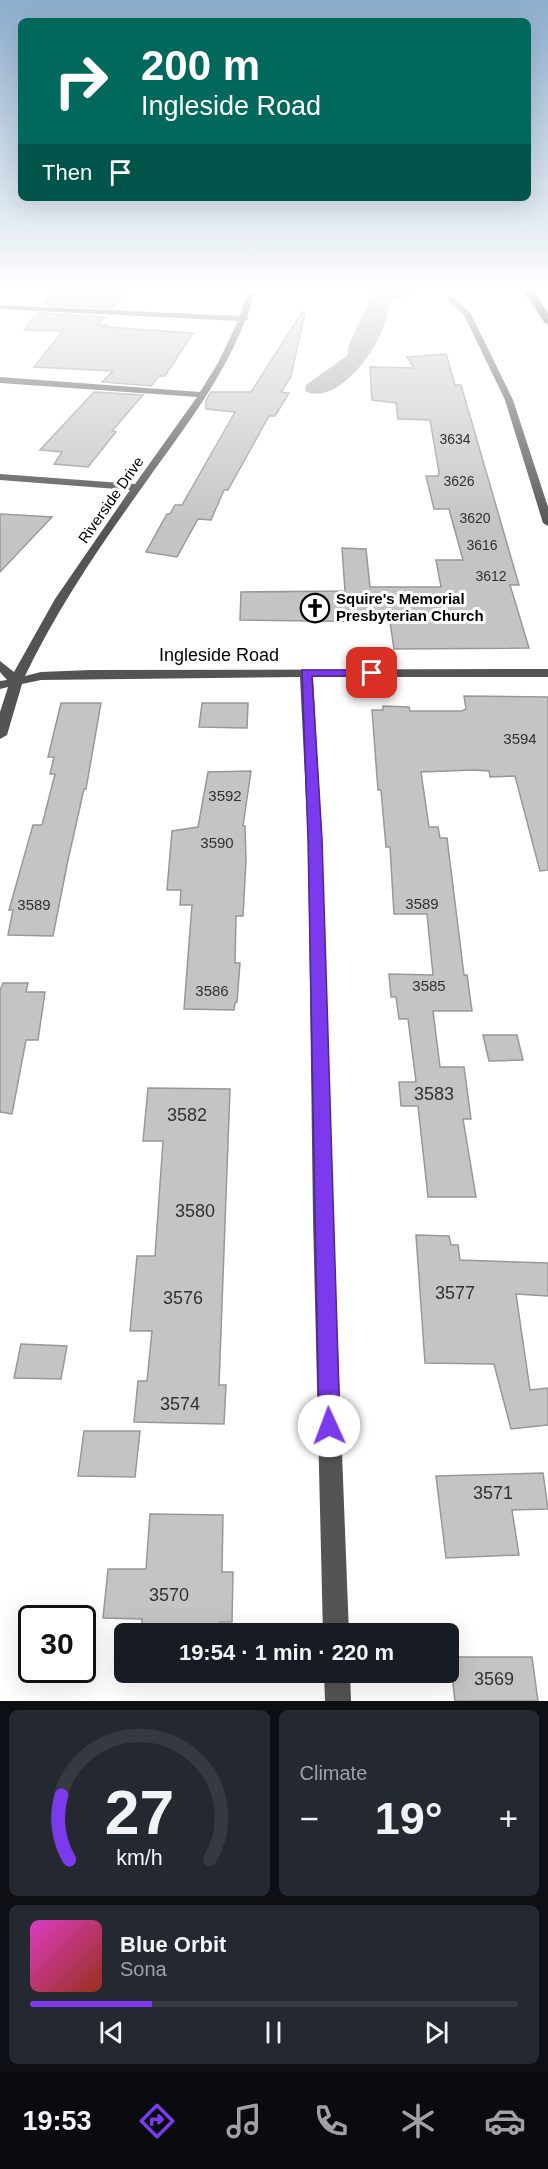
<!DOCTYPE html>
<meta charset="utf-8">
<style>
body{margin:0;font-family:Helvetica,sans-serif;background:#242831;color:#f1f3f6;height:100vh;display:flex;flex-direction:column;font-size:22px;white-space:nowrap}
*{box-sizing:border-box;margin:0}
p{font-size:20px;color:#9ea1a6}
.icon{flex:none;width:33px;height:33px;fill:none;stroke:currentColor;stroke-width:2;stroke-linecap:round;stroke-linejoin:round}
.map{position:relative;height:1701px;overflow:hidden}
.drawer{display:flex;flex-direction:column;gap:9px;padding:9px;background:#0d0f14;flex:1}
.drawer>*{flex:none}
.guide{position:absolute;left:18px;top:18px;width:513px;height:183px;border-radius:9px;box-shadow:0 6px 24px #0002;background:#00695c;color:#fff;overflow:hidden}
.speed{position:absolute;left:18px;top:1605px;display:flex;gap:12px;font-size:30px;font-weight:700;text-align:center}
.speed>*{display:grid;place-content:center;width:78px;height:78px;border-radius:50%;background:#171b24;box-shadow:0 6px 24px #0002;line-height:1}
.speed .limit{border:3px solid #111;border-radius:9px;background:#fff;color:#111}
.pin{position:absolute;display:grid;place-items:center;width:51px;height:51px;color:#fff;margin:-26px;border-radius:12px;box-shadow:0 3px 9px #0006}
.me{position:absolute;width:66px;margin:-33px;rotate:358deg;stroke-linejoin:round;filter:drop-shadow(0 0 4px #0008)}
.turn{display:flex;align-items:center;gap:21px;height:126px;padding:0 24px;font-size:27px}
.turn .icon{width:78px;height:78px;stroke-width:2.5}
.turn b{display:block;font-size:42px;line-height:51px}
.then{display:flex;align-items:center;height:57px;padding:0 24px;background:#0003;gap:12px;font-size:22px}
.big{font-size:45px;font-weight:700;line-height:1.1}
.drawer .tile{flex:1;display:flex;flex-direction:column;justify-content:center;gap:9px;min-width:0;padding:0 21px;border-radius:9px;background:#242831}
.drawer .dial{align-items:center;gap:0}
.dial svg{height:156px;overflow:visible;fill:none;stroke:#363941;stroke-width:7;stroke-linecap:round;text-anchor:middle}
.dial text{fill:#f1f3f6;stroke:none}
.song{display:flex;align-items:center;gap:18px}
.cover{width:72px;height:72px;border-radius:9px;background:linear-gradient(135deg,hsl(310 70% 55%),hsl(10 70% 35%))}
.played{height:6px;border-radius:3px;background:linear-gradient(90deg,#7c3aed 25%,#363941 25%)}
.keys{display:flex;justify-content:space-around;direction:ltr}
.heat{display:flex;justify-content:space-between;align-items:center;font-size:33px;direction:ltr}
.drawer .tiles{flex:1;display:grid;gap:9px;grid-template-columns:1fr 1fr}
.tile:last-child{grid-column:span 2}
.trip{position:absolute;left:114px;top:1623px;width:345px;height:60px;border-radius:9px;background:#171b24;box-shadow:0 6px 24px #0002;font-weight:700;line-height:60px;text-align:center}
.tabs{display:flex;height:96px;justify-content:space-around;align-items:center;background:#090b0e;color:#9ea1a6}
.tabs .icon{width:42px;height:42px}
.tabs .current{color:#7c3aed}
.tabs b{font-size:27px;color:#f1f3f6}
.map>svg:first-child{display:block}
.water{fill:#a2a2a2}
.building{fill:#c4c4c4;stroke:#989898;stroke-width:1.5}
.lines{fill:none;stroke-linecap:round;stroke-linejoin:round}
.highway-casing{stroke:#dbdbdb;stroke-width:3}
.minor{fill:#545454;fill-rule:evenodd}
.highway{fill:#000;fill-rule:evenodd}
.route{fill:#7c3aed;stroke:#51269a;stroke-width:1.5}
.labels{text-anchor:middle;stroke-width:6;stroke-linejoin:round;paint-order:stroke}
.far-number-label{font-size:14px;fill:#313131}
.far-street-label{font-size:15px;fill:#000;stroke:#fff}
.far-poi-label{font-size:15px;font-weight:bold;fill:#000;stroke:#fff;text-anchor:start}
.number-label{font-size:15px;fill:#313131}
.street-label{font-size:18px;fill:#000;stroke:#fff}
.near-number-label{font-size:18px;fill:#313131}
</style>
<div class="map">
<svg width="548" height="1701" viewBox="0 0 548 1701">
<rect width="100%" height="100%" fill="#fff"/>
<path class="water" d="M365,287H411L410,294L389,303C390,336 340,409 305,391L306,385L348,355V347L369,301Z"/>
<g class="building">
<polygon points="55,288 119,293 125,294 112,308 43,305"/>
<polygon points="302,312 305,313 291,376 281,392 289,393 275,416 269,416 228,490 224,490 211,520 198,519 177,557 146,552 167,514 170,514 175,505 182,505 235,412 206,409 206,400 211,392 251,392"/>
<polygon points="37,313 105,317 97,325 107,325 106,327 193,333 165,376 159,376 151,386 102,382 113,371 34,367 63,331 24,330"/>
<polygon points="446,354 455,385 461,385 519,585 510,585 529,648 394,649 390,622 240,620 241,592 345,591 342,548 366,549 370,587 441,587 436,560 463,560 449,509 434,509 426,476 438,476 439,472 430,420 398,419 396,403 372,400 370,367 414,368 407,357"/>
<polygon points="94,392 143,395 112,431 116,432 88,467 54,464 62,452 40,450"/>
<polygon points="0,514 52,517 0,572"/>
<polygon points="464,696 548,697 548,870 540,871 515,776 490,777 489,771 473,770 421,772 429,827 438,827 440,838 447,838 464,975 467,975 472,1011 433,1011 440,1067 464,1067 471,1119 463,1119 476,1197 428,1197 418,1106 401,1106 399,1082 416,1082 408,1019 399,1019 396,997 391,997 389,974 433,975 427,914 394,914 390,847 386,847 381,790 378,790 372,710 383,710 383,706 409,707 410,711 462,711 466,709"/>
<polygon points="61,703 101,703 86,789 84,789 68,860 53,936 8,935 13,910 9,910 33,825 42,825 55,774 50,774 54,757 48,757"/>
<polygon points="202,703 248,703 247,728 199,727"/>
<polygon points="251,771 243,826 245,826 246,860 243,916 236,916 235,963 240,963 237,1002 235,1003 234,1010 184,1009 192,905 180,905 181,890 167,890 172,831 198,827 208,772"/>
<polygon points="3,983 28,983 26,992 45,992 38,1040 26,1040 12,1114 0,1112 0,991"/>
<polygon points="483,1035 517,1035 523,1060 489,1061"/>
<polygon points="148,1088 230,1089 219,1385 226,1385 224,1424 134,1422 138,1381 147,1381 152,1331 130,1331 137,1256 155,1256 163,1141 143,1141"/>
<polygon points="416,1235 449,1236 451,1245 458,1245 460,1260 548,1263 548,1296 516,1294 530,1390 548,1388 548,1425 511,1429 494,1364 425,1363"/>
<polygon points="21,1344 67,1346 61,1379 14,1378"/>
<polygon points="84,1431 140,1431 135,1477 78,1476"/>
<polygon points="543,1473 548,1509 512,1510 519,1555 446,1558 436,1476"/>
<polygon points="150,1514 223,1515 222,1572 233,1572 232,1622 220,1622 219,1634 141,1634 142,1619 103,1618 108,1569 146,1569"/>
<polygon points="450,1657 532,1657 538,1701 455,1701"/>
</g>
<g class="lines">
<g class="highway-casing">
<polygon id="highway" points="521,287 530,287 548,314 548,324 545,323"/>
</g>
<g class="minor">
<path d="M249,287H257L247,317L249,319L245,321C222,380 185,427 148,479C103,542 59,605 25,676L41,672L90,670L548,669V677H313L322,839L333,1219L349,1634H323L313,1219L308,839L300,677L41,680L22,684L7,735L0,739V712L8,687L0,689V681L7,680L0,672V661L14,672L55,599L130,490L0,480V474L135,484L197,397L0,383V377L200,392L218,363L238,321L0,309V305L240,316Z"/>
<polygon points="448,297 454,297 471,314 513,400 548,507 548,526 543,523 505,400 464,315 448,301"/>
<polygon points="324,1672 350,1672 351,1701 325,1701"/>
</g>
<use href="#highway" class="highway"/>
</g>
<linearGradient id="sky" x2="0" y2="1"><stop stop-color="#8cadcc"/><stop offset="0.55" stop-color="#fff"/><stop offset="1" stop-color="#fff" stop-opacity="0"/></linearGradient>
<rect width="548" height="526" fill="url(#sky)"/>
<polygon class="route" points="302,670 372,670 378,673 372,676 312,676 322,839 340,1426 337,1433 329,1436 322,1433 319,1426 308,839"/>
<defs>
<g id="church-ring" transform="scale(1.5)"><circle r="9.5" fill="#fff" stroke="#000" stroke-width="1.5"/><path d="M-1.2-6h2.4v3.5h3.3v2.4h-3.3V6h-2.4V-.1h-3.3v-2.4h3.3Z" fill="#000"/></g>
</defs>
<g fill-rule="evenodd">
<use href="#church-ring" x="315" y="608"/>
</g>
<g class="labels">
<g class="far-number-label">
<text x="455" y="444">3634</text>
<text x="459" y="486">3626</text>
<text x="475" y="523">3620</text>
<text x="482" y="550">3616</text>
<text x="491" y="581">3612</text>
</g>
<g class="far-street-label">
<text transform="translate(111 500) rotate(-55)" y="5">Riverside Drive</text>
</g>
<g class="far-poi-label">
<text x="336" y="604">Squire's Memorial<tspan x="336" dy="17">Presbyterian Church</tspan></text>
</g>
<g class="number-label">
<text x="520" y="744">3594</text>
<text x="225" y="801">3592</text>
<text x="217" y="848">3590</text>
<text x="422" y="909">3589</text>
<text x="34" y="910">3589</text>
<text x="429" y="991">3585</text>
<text x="212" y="996">3586</text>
</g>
<g class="street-label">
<text x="219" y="661">Ingleside Road</text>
</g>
<g class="near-number-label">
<text x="434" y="1100">3583</text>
<text x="187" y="1121">3582</text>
<text x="195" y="1217">3580</text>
<text x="455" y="1299">3577</text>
<text x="183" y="1304">3576</text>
<text x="180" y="1410">3574</text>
<text x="493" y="1499">3571</text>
<text x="169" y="1601">3570</text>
<text x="494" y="1685">3569</text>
</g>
</g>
</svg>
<div class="speed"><div class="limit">30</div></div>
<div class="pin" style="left:372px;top:673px;background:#d93025"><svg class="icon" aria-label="arrive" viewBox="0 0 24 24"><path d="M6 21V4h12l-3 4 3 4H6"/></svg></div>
<svg class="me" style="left:329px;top:1426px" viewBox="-20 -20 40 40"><circle r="19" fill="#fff"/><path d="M0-13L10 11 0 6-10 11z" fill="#7c3aed"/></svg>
<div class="trip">19:54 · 1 min · 220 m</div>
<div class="guide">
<div class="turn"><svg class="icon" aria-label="right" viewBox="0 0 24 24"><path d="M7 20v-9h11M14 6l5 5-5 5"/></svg><div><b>200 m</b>Ingleside Road</div></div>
<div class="then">Then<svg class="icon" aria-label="arrive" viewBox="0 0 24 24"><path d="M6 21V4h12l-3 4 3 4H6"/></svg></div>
</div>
</div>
<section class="drawer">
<div class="tiles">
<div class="tile dial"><svg viewBox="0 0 100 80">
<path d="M14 69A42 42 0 1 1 86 69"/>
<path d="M14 69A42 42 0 0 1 10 36" stroke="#7c3aed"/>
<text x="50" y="56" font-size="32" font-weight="700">27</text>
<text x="50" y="72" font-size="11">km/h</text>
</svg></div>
<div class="tile"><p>Climate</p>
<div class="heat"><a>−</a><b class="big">19°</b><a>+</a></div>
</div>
<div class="tile">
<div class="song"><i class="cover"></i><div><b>Blue Orbit</b><p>Sona</p></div></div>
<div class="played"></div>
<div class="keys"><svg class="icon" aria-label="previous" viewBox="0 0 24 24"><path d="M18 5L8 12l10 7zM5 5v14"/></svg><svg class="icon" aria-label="pause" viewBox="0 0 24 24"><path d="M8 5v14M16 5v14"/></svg><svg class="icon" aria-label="next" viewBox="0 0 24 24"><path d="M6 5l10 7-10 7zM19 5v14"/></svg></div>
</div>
</div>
</section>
<nav class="tabs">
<b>19:53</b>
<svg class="icon current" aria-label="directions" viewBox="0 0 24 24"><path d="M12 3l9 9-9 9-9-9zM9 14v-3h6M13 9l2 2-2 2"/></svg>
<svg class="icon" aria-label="music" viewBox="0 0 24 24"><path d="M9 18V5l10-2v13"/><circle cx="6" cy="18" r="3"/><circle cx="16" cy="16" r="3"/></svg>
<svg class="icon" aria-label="phone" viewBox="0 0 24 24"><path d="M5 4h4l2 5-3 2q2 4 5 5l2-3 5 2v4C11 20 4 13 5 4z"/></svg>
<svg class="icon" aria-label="climate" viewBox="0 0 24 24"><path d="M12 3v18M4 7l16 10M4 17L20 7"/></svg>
<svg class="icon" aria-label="car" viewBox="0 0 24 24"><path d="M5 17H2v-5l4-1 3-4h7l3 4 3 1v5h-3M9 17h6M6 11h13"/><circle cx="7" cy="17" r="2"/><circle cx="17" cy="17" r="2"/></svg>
</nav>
